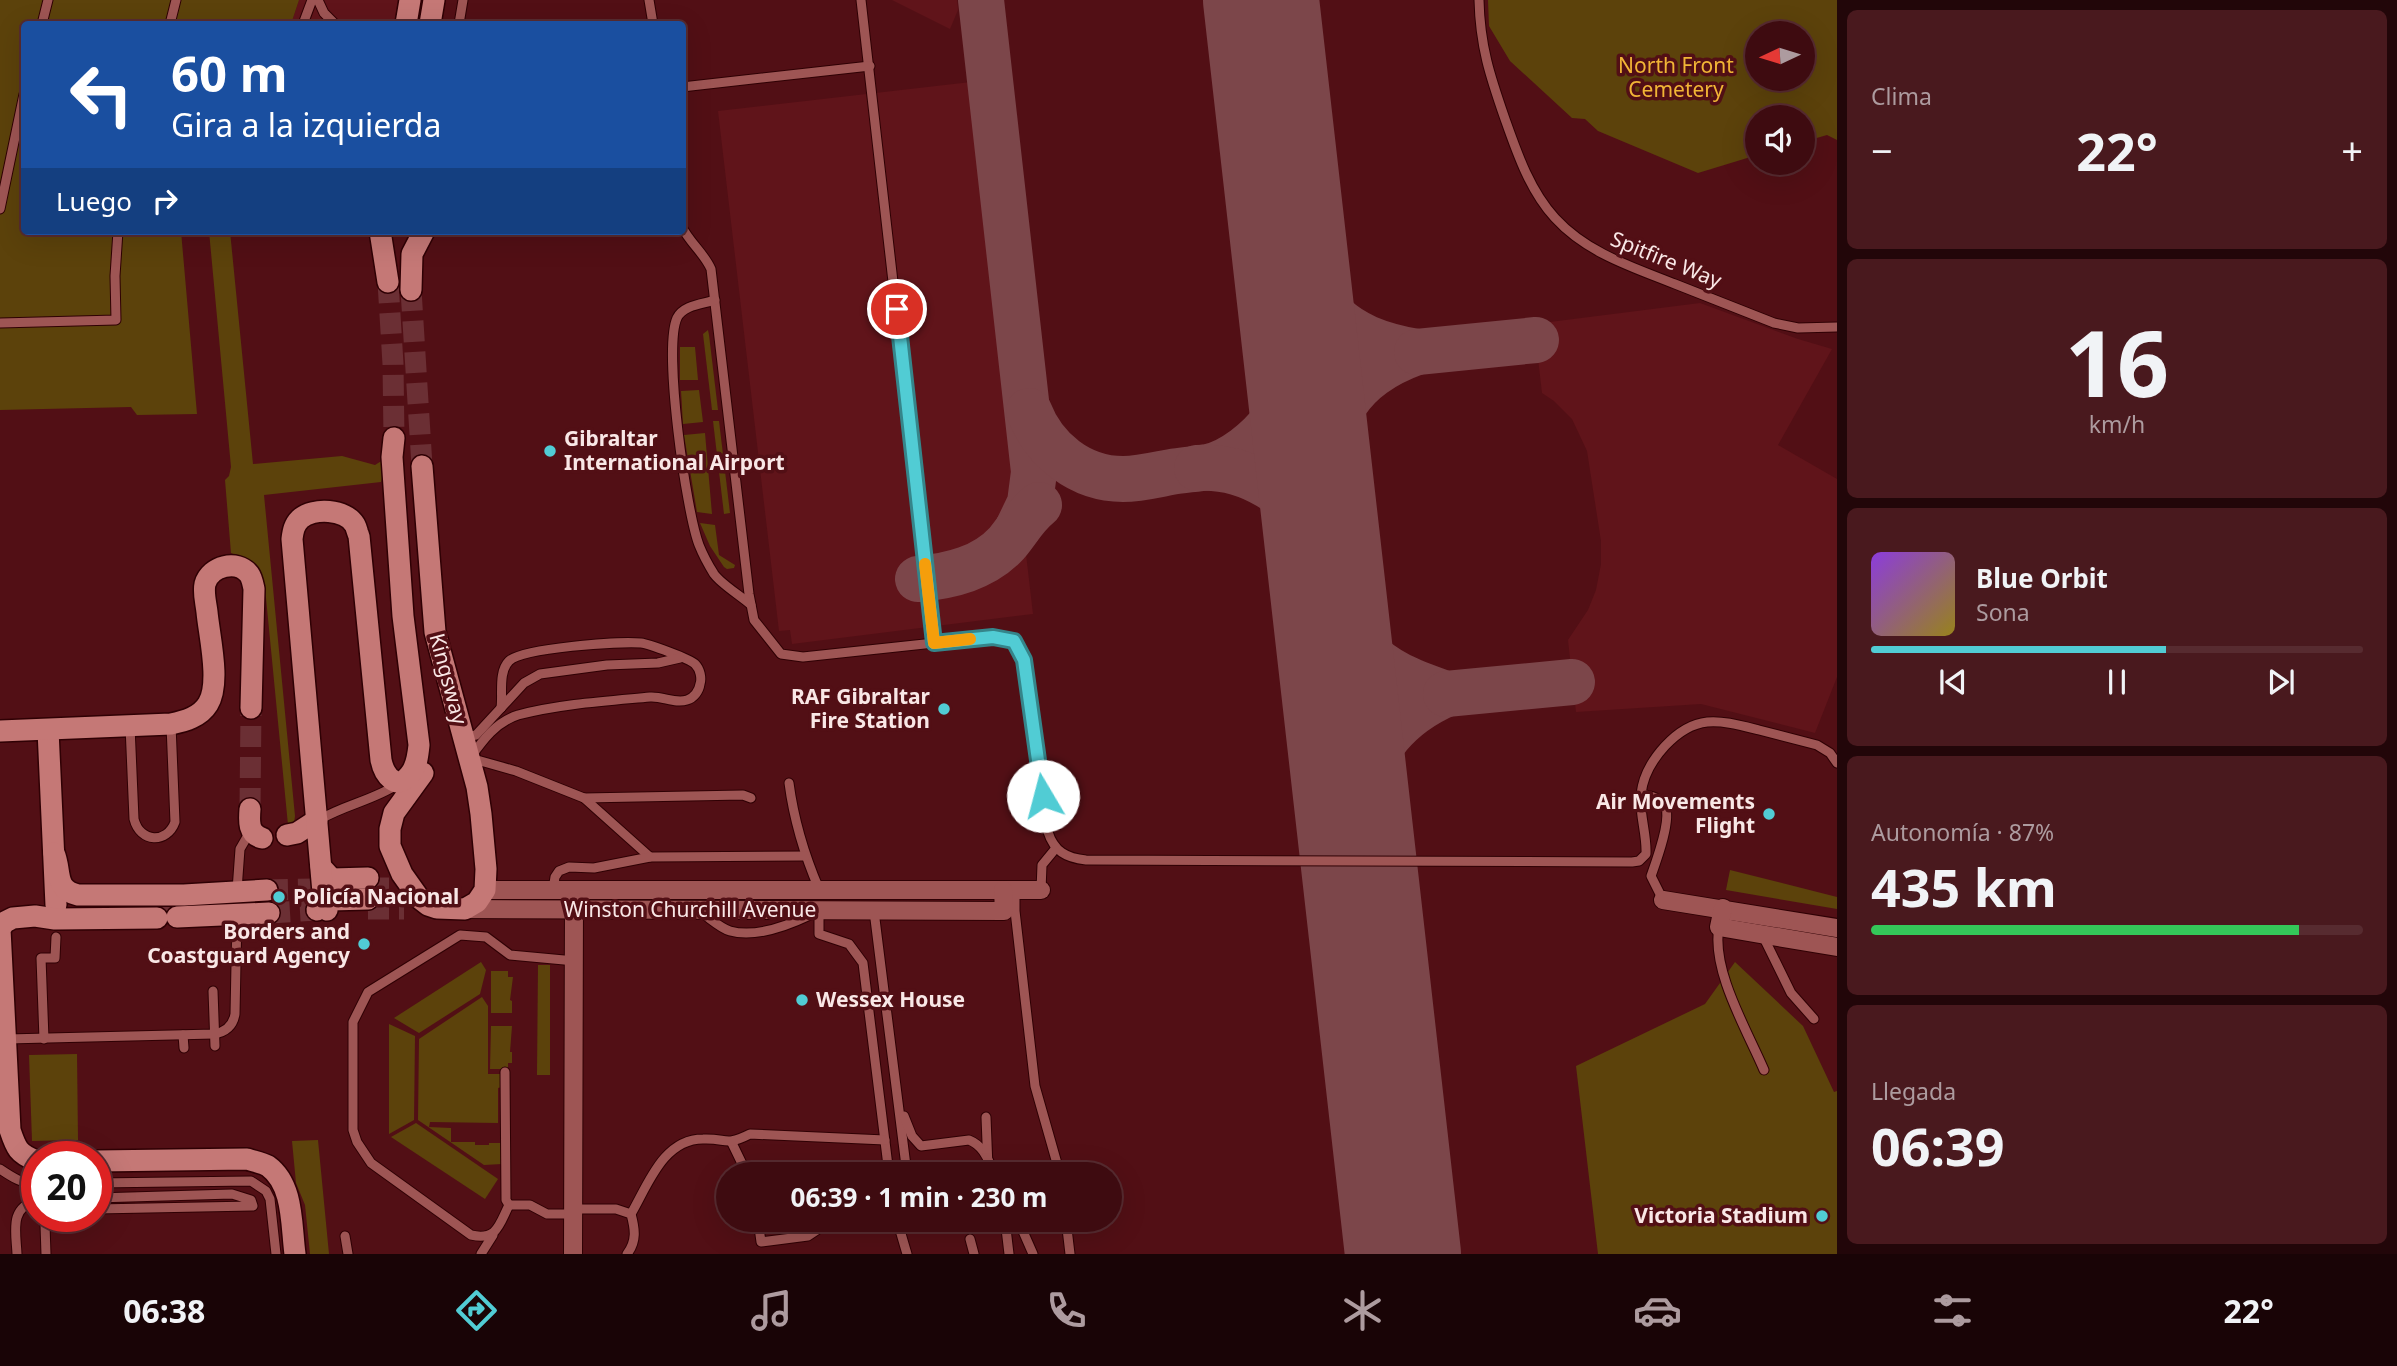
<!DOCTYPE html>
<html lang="es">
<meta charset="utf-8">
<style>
body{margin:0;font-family:"Noto Sans",sans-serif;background:#49191e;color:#f1f3f6;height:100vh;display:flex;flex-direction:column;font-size:26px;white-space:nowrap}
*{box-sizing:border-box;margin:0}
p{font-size:23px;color:#ad9b9f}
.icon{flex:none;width:38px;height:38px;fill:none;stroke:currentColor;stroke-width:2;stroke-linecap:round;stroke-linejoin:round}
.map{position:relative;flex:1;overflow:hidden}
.side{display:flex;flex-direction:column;gap:10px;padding:10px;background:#220609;width:560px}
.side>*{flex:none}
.hud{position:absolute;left:21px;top:21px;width:665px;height:214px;border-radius:7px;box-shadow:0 7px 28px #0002,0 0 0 2px #572b30;background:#1a4fa0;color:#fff;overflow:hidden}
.needle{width:46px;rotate:266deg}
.tools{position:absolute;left:1745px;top:21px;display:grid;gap:14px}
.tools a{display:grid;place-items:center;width:70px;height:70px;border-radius:50%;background:#3e0b10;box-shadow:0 7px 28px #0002,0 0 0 2px #572b30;font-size:35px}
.speed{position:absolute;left:21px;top:1141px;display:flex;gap:14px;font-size:35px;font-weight:700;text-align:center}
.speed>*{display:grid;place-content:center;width:91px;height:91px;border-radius:50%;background:#3e0b10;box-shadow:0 7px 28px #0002,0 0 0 2px #572b30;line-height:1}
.speed .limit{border:10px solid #d22;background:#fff;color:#111}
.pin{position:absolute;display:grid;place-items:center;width:60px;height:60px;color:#fff;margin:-30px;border:4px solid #fff;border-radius:50%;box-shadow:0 2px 7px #0007}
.me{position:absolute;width:77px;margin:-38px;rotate:352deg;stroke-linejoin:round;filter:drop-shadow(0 0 5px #0008)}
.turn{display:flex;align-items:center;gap:24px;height:147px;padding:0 35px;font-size:32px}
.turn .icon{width:91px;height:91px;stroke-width:2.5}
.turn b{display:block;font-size:49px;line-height:60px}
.then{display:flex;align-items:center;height:66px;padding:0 35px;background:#0003;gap:14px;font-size:26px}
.big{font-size:52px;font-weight:700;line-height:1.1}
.side .card{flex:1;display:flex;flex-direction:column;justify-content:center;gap:10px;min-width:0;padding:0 24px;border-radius:10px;background:#49191e}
.side .dial{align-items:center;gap:0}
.dial b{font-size:91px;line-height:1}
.song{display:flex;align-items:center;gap:21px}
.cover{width:84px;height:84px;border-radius:10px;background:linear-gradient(135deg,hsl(270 70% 55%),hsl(50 70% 35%))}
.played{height:7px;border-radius:4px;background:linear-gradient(90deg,#51ccd4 60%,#572b30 60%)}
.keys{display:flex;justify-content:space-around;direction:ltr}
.heat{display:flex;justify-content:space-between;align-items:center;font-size:38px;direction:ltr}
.charge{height:10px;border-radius:5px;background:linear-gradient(90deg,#34c759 87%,#572b30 0)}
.trip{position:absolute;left:716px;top:1162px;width:406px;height:70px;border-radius:35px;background:#3e0b10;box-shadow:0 7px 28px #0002,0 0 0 2px #572b30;font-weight:700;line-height:70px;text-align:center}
.dock{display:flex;height:112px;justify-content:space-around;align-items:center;background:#190406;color:#ad9b9f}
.dock .icon{width:49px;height:49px}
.dock .selected{color:#51ccd4}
.dock b{font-size:32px;color:#f1f3f6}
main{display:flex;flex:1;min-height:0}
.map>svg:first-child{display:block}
.built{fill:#60141a}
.green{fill:#5c420b;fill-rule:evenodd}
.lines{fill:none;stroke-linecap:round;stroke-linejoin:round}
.taxiway{stroke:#7c464a;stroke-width:46}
.runway{stroke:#7c464a;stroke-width:116}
.trunk-tunnel{stroke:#6b2f34;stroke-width:21;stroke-dasharray:21 10;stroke-linecap:butt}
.service-casing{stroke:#2f0004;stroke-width:11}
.minor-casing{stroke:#2f0004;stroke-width:20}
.trunk-casing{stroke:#2f0004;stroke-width:24}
.service{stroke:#9e5554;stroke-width:9}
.minor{stroke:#9e5554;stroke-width:18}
.trunk{stroke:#c57876;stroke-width:21}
.route-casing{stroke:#35858a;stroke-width:18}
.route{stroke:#51ccd4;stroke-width:12}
.slow{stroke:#f59e0b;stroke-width:12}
.poi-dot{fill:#51ccd4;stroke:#520f15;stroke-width:2.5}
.labels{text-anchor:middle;stroke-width:7;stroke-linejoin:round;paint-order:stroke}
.park-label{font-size:21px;fill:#f1b536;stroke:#520f15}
.street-label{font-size:21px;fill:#f9e7e6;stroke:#520f15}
.poi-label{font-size:21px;font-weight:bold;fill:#f9e7e6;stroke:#520f15;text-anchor:end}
</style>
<main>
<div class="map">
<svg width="1837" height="1254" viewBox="0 0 1837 1254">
<rect width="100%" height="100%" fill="#520f15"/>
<g class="built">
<polygon points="299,0 398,0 394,24 291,24"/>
<polygon points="892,0 957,0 958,10 950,29"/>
<polygon points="971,82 1033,614 792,644 790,630 779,631 718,111"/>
<polygon points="1700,303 1798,339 1832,349 1778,445 1837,479 1837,677 1815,733 1701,704 1576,712 1568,640 1588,610 1596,590 1601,564 1601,541 1587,451 1572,419 1554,401 1542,393 1534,324"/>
</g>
<g class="green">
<polygon points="0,0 299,0 291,24 24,24 24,231 181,231 197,414 137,415 131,407 0,410"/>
<path d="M1488,0H1837V140L1827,135L1803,142L1802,117H1757V155L1698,173L1598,131L1585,119L1572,118L1510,61L1489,26ZM1757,33H1802V79H1757Z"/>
<path d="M209,231H230L253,464L342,456L375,465L383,460L384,471L381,482L264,495L295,816L294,823L288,825L266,598C259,572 257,564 231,553L225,480L229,476L231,467Z"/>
<polygon points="708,330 709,335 718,410 712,410 703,334"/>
<polygon points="680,347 695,347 698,380 680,380"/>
<polygon points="699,390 703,422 683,424 681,391"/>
<polygon points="713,421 719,421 730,513 724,514"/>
<polygon points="705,433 712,514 697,512 684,435"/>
<polygon points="700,523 715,525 719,555 735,565 734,568 727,569 724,567 710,546"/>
<polygon points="1730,870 1837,897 1837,909 1726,890"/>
<polygon points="481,962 486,970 480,994 419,1033 394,1018"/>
<polygon points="1735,962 1803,1026 1834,1092 1837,1091 1837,1254 1598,1254 1576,1066 1705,1004"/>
<polygon points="538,965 550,965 550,1075 537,1075"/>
<polygon points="491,971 508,971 508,977 513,977 510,1000 512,1001 512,1013 491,1013"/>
<polygon points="482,997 488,1006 488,1074 502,1074 502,1087 498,1088 498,1123 430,1122 429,1127 451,1128 451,1142 475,1142 475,1145 489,1145 489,1143 502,1143 502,1164 484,1165 418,1120 419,1039"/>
<polygon points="389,1024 415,1036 414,1120 389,1134"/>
<polygon points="491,1026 512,1026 510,1052 512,1052 512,1063 508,1063 508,1069 490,1069"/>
<polygon points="77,1054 78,1140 32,1141 29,1055"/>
<polygon points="416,1123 498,1179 485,1199 391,1137"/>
<polygon points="318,1140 329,1254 310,1254 305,1205 296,1183 292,1141"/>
</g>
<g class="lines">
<g class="taxiway">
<polyline points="981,0 1034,472 1030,503 1018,528"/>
<path d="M1288,239C1318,309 1338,338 1417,352C1346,378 1332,416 1316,485"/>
<polyline points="1417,352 1536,340"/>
<path d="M1029,411C1044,450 1080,479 1123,479C1139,479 1155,475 1171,472C1183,470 1196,469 1208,467C1232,462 1259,440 1273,421C1296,388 1296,351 1296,313"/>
<path d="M1197,468C1246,465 1298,495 1317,541C1323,556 1323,573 1328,588C1336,608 1349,631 1363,648C1385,673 1415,683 1446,694C1401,714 1368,749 1361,799C1359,815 1359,832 1357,848"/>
<path d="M918,579C951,576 984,568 1007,543C1018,530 1025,516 1039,505"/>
<polyline points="1446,694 1572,682"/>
</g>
<polyline class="runway" points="1261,0 1403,1254"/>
<g class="trunk-tunnel">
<polyline points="388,282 393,364 394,438"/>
<polyline points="411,290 422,466"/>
<polyline points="250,809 251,708"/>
<polyline points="368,888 401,888"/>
<polyline points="267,890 315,889"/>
<polyline points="156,907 177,907 202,914"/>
<polyline points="368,909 404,909"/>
<polyline points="269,913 317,910"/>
</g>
<g class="service-casing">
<g id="service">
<polyline points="318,0 324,13 335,24"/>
<polyline points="649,0 653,24"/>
<path d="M861,0L934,643L993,637L1014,641L1024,660L1048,832C1054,851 1066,858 1086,860L1632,862L1639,861L1646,854C1647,834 1639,814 1641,794C1643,776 1653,759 1665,746C1696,713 1719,720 1759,730C1779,735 1798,740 1817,745L1830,753L1837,763"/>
<path d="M1479,0C1480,46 1490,76 1505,119C1517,153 1530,191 1555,218C1587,253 1632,267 1675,284C1708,297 1741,310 1774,323L1798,328L1837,327"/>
<polyline points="42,24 48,0"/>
<polyline points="170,24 176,0"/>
<polyline points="303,24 312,0"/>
<polyline points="459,24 463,0"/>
<polyline points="682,87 870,66"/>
<polyline points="0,209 24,94"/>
<path d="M682,227C690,243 704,253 711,269L749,594L754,620L781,654L803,657L934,643"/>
<path d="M715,300C703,304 683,305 677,318C663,349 686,511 699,545C703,555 709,566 714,574C721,584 741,596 751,605"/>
<polyline points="0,323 116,320 115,276 118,231"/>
<path d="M501,708C503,694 498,672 509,661C522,648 620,641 641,643C649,644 690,659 695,664C700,669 702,678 700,684C699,691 694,698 687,700C675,704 663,696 650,697C607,701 560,704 518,715C496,722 483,740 470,758L516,771L584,798L650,857"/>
<path d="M130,726L134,819C140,843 167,844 175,822L171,725"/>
<polyline points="465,733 471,736 476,735 524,683 540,674 607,665 658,663 680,658"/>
<path d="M789,783C794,821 804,854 819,889"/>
<path d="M1641,794C1650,796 1660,797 1665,806C1672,819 1656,862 1651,876L1663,900"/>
<polyline points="584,798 743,795 751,798"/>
<path d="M319,820C344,805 374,800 398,784"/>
<polyline points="237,890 240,849 251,830"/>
<polyline points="553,890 555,877 559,871 569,867 594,868 650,857 805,856"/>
<polyline points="1015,890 1015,911 1035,1086 1060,1174"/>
<polyline points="1041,890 1042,865 1056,848"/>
<polyline points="819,907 819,934 849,944 863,963 889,1174"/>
<polyline points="874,911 907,1174"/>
<path d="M702,913C711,919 720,928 730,931C755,938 787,926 810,915"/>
<path d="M1719,927C1711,970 1747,1030 1764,1070"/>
<polyline points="1763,936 1791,993 1814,1019"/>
<polyline points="213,991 215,1046"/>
<polyline points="183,1035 184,1048"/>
<path d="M7,1039L214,1034C226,1032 233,1026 235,1014L237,914"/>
<polyline points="44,1039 41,958 55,958 56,937"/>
<path d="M505,1072L506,1200L509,1205C499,1225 497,1241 471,1235L371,1163L357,1142L353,1130V1022L368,992L460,935L486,937L510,955L575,961"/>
<path d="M904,1116L912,1136L921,1146L969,1140C984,1146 988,1160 995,1174"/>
<polyline points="732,1143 747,1174"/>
<path d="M0,1169C12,1177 22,1184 37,1184"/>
<polyline points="985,1174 988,1168 986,1117"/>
<polyline points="96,1183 251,1181 266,1191 270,1199 276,1254"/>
<polyline points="96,1198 232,1194 251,1200 253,1206 96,1209"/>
<polyline points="509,1205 530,1205 547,1214 573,1214"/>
<path d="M573,1209H616L631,1214C635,1229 637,1241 627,1254"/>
<path d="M631,1214C648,1185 663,1139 703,1139C728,1138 724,1147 750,1134L885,1140"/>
<polyline points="758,1220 761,1242 808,1236 832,1220"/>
<polyline points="897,1220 907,1254"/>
<polyline points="1005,1220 1009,1254"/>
<polyline points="1018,1220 1033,1254"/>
<polyline points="1066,1220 1070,1254"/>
<polyline points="345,1236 348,1254"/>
<polyline points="970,1239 974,1254"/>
<path d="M17,1254C16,1231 9,1208 37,1200"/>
<polyline points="46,1254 45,1225 50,1216"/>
<polyline points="481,1254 493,1235"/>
</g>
</g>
<g class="minor-casing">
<g id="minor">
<polyline points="485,890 1041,890"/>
<polyline points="1663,900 1837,928"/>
<polyline points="1723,908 1719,927 1837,947"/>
<polyline points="465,909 1004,911 1003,890"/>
<polyline points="573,1254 574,901"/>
</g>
</g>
<g class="trunk-casing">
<g id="trunk">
<polyline points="406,24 410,0"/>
<polyline points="430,24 434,0"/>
<polyline points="380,231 388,282"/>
<polyline points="411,290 412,254 424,231"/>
<polyline points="422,466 435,632 477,787 481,814 486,869 485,890 477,902 465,909 437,908 428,905 419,898 402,874 390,846 390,829 394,813 423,773"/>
<polyline points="48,730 56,905"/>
<path d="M0,731L171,724C185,721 200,717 208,704C221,683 209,635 207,612C206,603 203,593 205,584C210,566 237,559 249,574C252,578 253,584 254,589L251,708"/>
<path d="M250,809C249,821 248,834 262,838"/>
<polyline points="287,835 297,833 317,820"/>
<path d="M54,853C62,871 53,889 78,895H184L267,890"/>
<polyline points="321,867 332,879 368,878"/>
<polyline points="317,910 330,900 368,899"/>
<path d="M327,910L324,904L292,539C293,531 294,525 300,519C313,507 346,509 355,525C356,526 358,535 359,536L381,760C384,775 397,793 411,773C417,765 418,755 419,745L403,616L392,457L394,438"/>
<polyline points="177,917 269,913"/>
<path d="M37,1161C18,1154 16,1148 10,1130L0,929L5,922L13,918L35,916L55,919L157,918"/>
<path d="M96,1161L247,1159C253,1161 262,1163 268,1166C294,1185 291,1225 295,1254"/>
</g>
</g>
<use href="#service" class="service"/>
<use href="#minor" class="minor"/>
<use href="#trunk" class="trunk"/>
</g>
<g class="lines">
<g class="route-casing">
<polyline id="route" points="897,309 934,643 993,637 1014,641 1024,660 1043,796"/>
</g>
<use href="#route" class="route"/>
<polyline class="slow" points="925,564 934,643 970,639"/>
</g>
<g class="poi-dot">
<circle cx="550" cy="451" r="7"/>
<circle cx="944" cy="709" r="7"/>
<circle cx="1769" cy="814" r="7"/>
<circle cx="279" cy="897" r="7"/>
<circle cx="364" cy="944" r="7"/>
<circle cx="802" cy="1000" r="7"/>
<circle cx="1822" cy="1216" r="7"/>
</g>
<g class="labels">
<g class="park-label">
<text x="1676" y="73">North Front<tspan x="1676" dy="24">Cemetery</tspan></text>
</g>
<g class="street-label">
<text transform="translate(1666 260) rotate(22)" y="7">Spitfire Way</text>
<text transform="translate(448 679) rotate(75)" y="7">Kingsway</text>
<text x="690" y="917">Winston Churchill Avenue</text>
</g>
<g class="poi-label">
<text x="564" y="446" text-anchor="start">Gibraltar<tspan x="564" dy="24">International Airport</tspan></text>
<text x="930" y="704">RAF Gibraltar<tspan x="930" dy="24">Fire Station</tspan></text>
<text x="1755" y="809">Air Movements<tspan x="1755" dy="24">Flight</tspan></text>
<text x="293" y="904" text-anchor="start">Policía Nacional</text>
<text x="350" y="939">Borders and<tspan x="350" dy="24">Coastguard Agency</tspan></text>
<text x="816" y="1007" text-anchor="start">Wessex House</text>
<text x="1808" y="1223">Victoria Stadium</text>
</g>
</g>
</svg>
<div class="tools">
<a><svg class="needle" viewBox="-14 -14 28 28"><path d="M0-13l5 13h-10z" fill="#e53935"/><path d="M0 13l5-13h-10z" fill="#ad9b9f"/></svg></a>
<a><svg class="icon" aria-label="sound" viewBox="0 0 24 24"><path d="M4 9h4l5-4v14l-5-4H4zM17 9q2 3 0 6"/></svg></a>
</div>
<div class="speed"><div class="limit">20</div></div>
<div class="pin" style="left:897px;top:309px;background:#d93025"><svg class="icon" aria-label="arrive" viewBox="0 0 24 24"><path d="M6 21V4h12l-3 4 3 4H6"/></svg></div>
<svg class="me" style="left:1043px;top:796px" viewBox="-20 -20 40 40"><circle r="19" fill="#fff"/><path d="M0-13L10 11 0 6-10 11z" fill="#51ccd4"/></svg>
<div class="trip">06:39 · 1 min · 230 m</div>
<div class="hud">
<div class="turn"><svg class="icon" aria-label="left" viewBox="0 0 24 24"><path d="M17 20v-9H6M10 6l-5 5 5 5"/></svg><div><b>60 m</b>Gira a la izquierda</div></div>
<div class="then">Luego<svg class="icon" aria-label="right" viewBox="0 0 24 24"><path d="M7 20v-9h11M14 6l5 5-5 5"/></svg></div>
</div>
</div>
<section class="side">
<div class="card"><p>Clima</p>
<div class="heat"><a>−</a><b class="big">22°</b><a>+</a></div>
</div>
<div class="card dial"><b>16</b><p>km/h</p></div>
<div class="card">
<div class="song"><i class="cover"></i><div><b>Blue Orbit</b><p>Sona</p></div></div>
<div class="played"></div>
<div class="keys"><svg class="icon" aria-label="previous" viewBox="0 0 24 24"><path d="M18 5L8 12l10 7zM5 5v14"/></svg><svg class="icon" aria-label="pause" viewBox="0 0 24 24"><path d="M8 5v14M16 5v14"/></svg><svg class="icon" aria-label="next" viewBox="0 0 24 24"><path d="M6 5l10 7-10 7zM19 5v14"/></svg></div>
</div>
<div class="card"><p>Autonomía · 87%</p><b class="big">435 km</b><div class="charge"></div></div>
<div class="card"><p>Llegada</p><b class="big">06:39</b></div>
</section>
</main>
<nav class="dock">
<b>06:38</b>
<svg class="icon selected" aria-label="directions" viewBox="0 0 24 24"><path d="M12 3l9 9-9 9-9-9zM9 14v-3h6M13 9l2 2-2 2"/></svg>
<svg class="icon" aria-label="music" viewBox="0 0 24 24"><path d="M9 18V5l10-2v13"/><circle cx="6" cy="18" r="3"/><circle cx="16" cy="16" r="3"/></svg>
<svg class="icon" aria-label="phone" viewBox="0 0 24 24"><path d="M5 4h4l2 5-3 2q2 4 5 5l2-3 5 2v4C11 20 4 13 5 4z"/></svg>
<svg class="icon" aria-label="climate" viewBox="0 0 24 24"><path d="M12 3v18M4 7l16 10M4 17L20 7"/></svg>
<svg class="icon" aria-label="car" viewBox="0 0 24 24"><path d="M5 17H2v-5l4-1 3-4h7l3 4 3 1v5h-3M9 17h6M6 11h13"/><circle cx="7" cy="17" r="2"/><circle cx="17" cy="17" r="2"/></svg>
<svg class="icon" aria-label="filters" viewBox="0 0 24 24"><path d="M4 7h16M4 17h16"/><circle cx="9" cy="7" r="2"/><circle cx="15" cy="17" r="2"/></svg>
<b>22°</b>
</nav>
